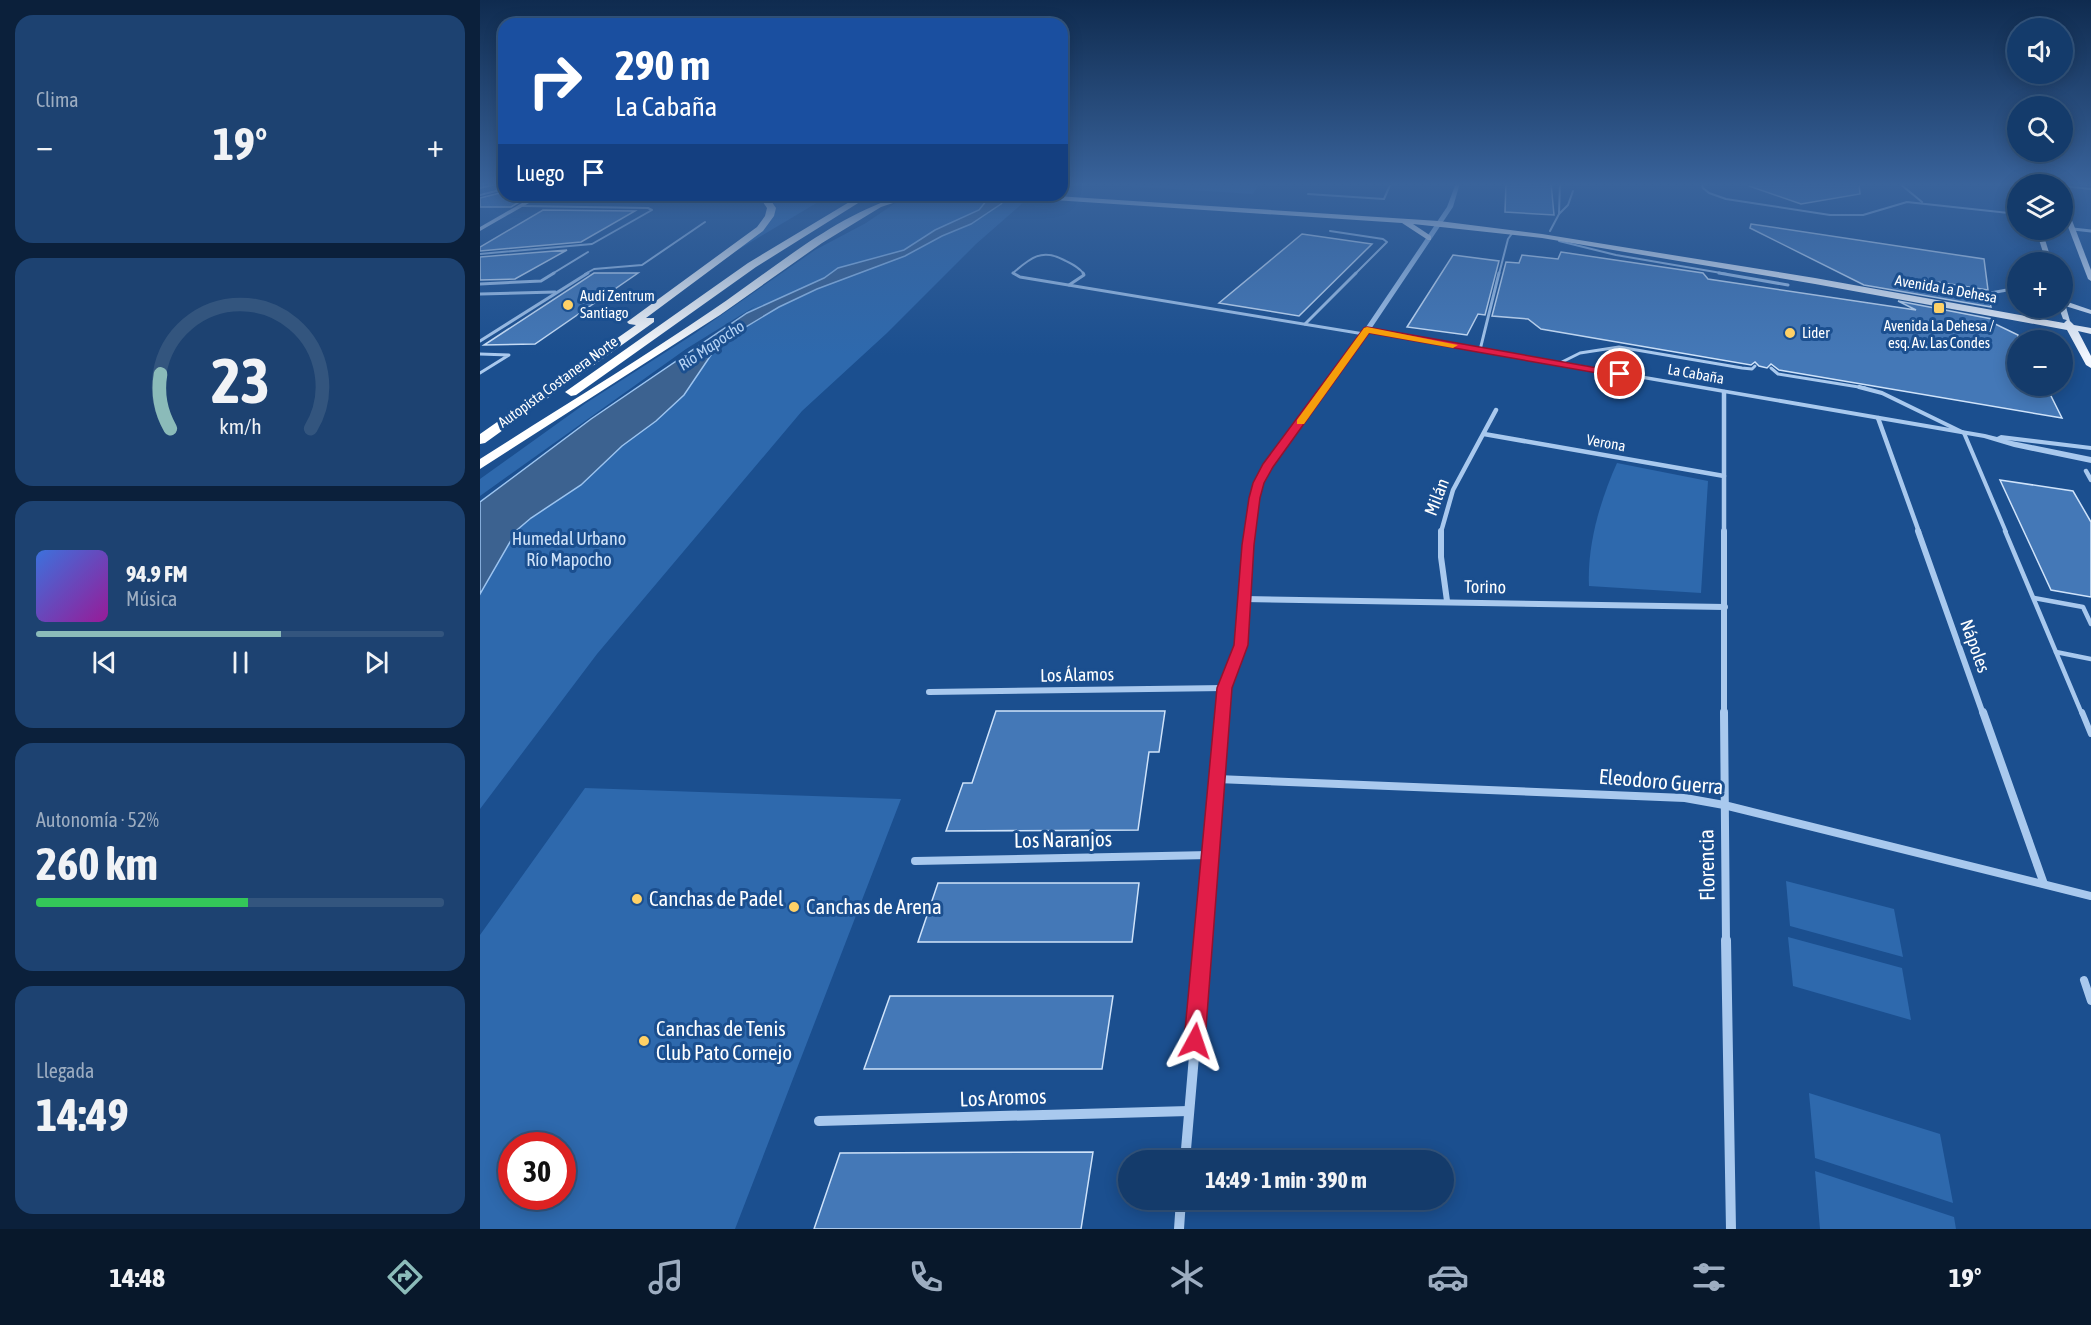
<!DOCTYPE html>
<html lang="es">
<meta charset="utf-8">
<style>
body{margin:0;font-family:"Asap Condensed",sans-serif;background:#1d4271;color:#f1f3f6;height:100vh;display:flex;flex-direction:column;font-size:22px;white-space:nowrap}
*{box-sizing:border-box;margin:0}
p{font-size:20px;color:#9dadc1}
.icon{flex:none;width:33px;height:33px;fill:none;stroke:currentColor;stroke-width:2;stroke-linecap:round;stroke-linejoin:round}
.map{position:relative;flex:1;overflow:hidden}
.sheet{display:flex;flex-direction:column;gap:15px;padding:15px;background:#0b203b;width:480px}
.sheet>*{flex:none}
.top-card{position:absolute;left:18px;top:18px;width:570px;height:183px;border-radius:18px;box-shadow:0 3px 15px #0003,0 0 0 2px #33557e;background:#1a4fa0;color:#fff;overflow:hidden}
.fabs{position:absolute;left:1527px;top:18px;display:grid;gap:12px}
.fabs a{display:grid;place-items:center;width:66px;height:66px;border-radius:50%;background:#143b6b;box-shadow:0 3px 15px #0003,0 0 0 2px #33557e;font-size:30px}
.speed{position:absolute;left:18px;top:1132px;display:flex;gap:12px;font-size:30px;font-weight:700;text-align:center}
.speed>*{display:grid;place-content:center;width:78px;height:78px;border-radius:50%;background:#143b6b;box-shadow:0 3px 15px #0003,0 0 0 2px #33557e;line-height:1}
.speed .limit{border:9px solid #d22;background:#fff;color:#111}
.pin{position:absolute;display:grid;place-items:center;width:51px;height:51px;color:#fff;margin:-26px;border:3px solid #fff;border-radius:50%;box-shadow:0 2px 6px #0007}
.me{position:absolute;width:66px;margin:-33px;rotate:5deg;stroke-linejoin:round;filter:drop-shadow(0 0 4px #0008)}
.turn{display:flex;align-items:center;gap:21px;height:126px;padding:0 18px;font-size:27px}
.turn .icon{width:78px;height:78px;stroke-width:2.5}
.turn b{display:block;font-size:42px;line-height:51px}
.then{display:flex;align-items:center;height:57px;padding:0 18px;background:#0003;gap:12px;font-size:22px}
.big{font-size:45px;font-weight:700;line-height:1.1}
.sheet .widget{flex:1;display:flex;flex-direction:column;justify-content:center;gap:9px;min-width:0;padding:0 21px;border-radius:18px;background:#1d4271}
.sheet .dial{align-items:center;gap:0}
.dial svg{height:156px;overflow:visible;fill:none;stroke:#33557e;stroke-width:7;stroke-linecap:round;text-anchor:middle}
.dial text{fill:#f1f3f6;stroke:none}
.song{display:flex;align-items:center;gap:18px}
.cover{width:72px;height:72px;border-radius:9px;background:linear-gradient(135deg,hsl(220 70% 55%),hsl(300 70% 35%))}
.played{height:6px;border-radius:3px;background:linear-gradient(90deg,#8bbbb9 60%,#33557e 60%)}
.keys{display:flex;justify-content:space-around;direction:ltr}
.heat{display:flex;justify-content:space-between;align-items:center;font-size:33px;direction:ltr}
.charge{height:9px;border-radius:4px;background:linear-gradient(90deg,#34c759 52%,#33557e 0)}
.trip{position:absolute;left:638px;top:1150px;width:336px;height:60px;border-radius:30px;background:#143b6b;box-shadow:0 3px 15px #0003,0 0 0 2px #33557e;font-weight:700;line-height:60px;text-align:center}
.tabs{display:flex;height:96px;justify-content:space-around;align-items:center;background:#08182b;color:#9dadc1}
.tabs .icon{width:42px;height:42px}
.tabs .active{color:#8bbbb9}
.tabs b{font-size:27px;color:#f1f3f6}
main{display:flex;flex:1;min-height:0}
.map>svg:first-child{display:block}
.green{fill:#2e69ad;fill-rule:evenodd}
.water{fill:#3c6290;stroke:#9cc4f0;stroke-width:1.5}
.building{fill:#4478b7;stroke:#cfe3fa;stroke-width:1.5}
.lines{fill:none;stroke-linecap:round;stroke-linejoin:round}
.service-far5{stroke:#a9c9ee;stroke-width:2}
.service-far4{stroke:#a9c9ee;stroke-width:3}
.service-far3{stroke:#a9c9ee;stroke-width:4}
.service-far2{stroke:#a9c9ee;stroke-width:4.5}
.service-far1{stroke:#a9c9ee;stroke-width:6}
.service{stroke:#a9c9ee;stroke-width:8}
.minor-far5{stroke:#a9c9ee;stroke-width:3}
.minor-far4{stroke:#a9c9ee;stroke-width:4}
.minor-far3{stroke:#a9c9ee;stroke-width:4.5}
.minor-far2{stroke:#a9c9ee;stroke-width:6}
.minor-far1{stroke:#a9c9ee;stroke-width:8}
.minor{stroke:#a9c9ee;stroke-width:10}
.tertiary{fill:#a9c9ee;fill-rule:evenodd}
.secondary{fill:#d6e6fa;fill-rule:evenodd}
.primary{fill:#f0f6ff;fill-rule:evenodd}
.motorway{fill:#fff;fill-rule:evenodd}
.route{fill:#e11d48;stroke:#92132f;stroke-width:1.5}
.slow{fill:#f59e0b}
.poi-dot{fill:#ffd166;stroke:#1b4f8f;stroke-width:2}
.labels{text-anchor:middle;stroke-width:6;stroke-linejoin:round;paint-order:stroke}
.far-street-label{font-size:15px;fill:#fff;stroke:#1b4f8f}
.far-poi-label{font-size:15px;fill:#fff;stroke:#1b4f8f;text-anchor:start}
.far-water-label{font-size:16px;font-style:italic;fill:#b5d3f5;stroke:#1b4f8f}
.street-label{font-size:18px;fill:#fff;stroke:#1b4f8f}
.park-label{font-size:18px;fill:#cfe3fa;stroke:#1b4f8f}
.near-street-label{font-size:21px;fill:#fff;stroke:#1b4f8f}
.near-poi-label{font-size:21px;fill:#fff;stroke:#1b4f8f;text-anchor:start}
</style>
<main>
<section class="sheet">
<div class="widget"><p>Clima</p>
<div class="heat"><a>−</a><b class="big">19°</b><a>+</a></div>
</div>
<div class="widget dial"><svg viewBox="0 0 100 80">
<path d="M14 69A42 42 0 1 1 86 69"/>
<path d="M14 69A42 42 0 0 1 9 41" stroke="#8bbbb9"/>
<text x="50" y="56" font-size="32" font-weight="700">23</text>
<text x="50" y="72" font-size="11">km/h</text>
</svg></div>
<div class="widget">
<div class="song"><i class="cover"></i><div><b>94.9 FM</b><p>Música</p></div></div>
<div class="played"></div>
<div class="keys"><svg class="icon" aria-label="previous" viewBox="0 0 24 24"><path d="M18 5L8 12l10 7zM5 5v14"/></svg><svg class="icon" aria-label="pause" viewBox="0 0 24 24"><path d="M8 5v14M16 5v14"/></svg><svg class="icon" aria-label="next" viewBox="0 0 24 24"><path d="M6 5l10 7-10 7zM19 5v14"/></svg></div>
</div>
<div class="widget"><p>Autonomía · 52%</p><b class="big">260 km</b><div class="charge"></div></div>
<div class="widget"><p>Llegada</p><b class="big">14:49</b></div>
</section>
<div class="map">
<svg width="1611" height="1229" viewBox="0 0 1611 1229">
<rect width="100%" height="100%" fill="#1b4f8f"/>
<g class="green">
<polygon points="633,183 780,183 773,194 632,185"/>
<polygon points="287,195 350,195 256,251 251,251 263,243 294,209 291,198"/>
<polygon points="427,195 552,195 496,244 407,333 322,411 117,654 0,809 0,505 277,305 206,349 0,496 0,479 106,403 214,334 335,250 386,223"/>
<path d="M1137,463L1228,481L1221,593L1109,586C1107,545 1120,501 1137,463Z"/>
<path d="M105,788L421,799L255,1229H0V935ZM32,1146H82V1197H32Z"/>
<polygon points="1306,881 1414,909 1423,957 1310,926"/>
<polygon points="1308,937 1422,968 1431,1020 1313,986"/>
<polygon points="1329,1093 1460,1134 1473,1203 1335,1158"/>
<polygon points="1335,1171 1474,1217 1476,1229 1340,1229"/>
</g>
<polygon class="water" points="511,195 529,195 521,204 491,224 462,236 425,256 337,289 299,307 249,337 233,352 204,395 176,421 142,446 101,485 51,518 37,530 0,594 0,502 111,419 267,313 344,278 358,268 424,250 455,230 499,210"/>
<g class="building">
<polygon points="1026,183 1071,183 1074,215 1025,212"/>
<polygon points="1270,183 1379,183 1380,194 1321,204 1269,186"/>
<polygon points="24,192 24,195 51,195 31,207 0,207 0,198"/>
<polygon points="65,195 184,195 178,198 64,197"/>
<polygon points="63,210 155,211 101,242 0,251 0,247"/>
<polygon points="1271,224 1504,259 1508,290 1445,280 1440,285 1443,288 1509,297 1511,307 1384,285 1270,228"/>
<polygon points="822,234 892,244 819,316 739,303"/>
<polygon points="87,250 35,279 0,280 0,257"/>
<polygon points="1081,252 1223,273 1228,279 1436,310 1418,301 1512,319 1513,323 1538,335 1538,386 1566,386 1582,418 1299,370 1291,364 1287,368 1279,366 1275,362 1271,365 1061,329 1048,319 1012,316 1026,262 1039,263 1042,255 1078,259"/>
<polygon points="973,255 1019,261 1005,315 998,314 987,335 927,327"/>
<polygon points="114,273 158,273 55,344 4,345"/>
<polygon points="1520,480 1593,491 1611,522 1611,597 1571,590"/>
<polygon points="516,711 685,711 679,752 669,752 658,830 466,831 483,783 492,783"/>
<polygon points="458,883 659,883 652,942 438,942"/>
<polygon points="410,996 633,996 622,1069 384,1069"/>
<polygon points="613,1152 601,1229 334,1229 360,1153"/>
</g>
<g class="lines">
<g class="service-far5">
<polyline points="1222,183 1223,188 1229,193 1246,199 1350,215 1383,215 1427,202 1538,214"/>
<polyline points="1419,183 1442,202"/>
<polyline points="1582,183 1611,185"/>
<polyline points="1582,186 1611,189"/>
<polyline points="0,188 20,183"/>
<polyline points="828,194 904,199 911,183"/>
<polyline points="0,195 24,189"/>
<polyline points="50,200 191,202 211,195"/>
<polyline points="1079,214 1088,205 1093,191"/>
<polyline points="850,231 903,239 907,242 875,274"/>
<polyline points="1070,231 1079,214 1080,183"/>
<polyline points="1079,241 1136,255 1247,274"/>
<polyline points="0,254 112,244 172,210 168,208 41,206"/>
<polyline points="72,274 108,252"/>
<polyline points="105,274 114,269 162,265 225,222"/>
<path d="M535,274L533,273C550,258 562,248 584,260C592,264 599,267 604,274"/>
<polyline points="1019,274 1028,239 1033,232"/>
</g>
<g class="service-far4">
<polyline points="533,273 540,277 884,334"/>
<polyline points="1239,273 1308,285"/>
<polyline points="0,284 61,281 74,273"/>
<polyline points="1444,284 1505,294 1538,288"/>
<polyline points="589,285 604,275 603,273"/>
<polyline points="0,294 75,292"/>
<polyline points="825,324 876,273"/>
<polyline points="0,341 108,273"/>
<polyline points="1000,350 1019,273"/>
<polyline points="0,354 29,355 0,373"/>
<polyline points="1078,364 1100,353 1139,347 1262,368 1272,369 1275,366"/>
<polyline points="1291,368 1298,374 1385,388"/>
</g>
<polyline class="service-far3" points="1379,387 1402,393 1484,433 1526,532"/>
<g class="service-far2">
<polyline points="1525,531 1602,714"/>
<polyline points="1554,598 1603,607 1611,624"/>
<polyline points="1576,652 1611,659"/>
</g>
<polyline class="service-far1" points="1602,712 1611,734"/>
<polyline class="service" points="1604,980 1611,1001"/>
<polyline class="minor-far5" points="1593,229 1611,231"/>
<polyline class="minor-far4" points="844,388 887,330"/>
<g class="minor-far3">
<polyline points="1244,392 1244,532"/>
<polyline points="1398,418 1439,532"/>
<polyline points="1004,434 1244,476"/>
<polyline points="1606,471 1611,480"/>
<polyline points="770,532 778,483 794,457 845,387"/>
<polyline points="961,532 973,490 1016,410"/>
</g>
<g class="minor-far2">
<polyline points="961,531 961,557 967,601"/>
<polyline points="1244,531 1244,714"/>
<polyline points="1438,531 1503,714"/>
<polyline points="764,599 1245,607"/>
<polyline points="449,692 745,688"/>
<polyline points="743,714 745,688 761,645 770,531"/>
</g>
<g class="minor-far1">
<polyline points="1244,712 1246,942"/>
<polyline points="1503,712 1564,884"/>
<polyline points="737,779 1205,798 1244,805 1611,896"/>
<polyline points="435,861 730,855"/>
<polyline points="724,942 743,712"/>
</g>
<g class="minor">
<polyline points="1246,940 1251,1229"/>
<polyline points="339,1121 709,1111"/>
<polyline points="705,1161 724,940"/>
<polyline points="699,1229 701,1200"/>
</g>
<polygon class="tertiary" points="976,183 980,183 973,207 891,329 1505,434 1517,437 1521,435 1611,446 1611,450 1527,440 1611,457 1611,463 1534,447 1504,438 885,331 884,330 967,207"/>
<g class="secondary">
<polygon points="1546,183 1552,183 1552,184 1547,184"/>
<polygon points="1573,183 1579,183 1579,184 1574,184"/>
<polygon points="56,195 63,195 0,231 0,227"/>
<polygon points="1582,200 1585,202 1611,270 1611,281 1608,279 1582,211"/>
<polygon points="1556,230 1562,230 1572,262 1566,262"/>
<polygon points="1582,300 1611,310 1611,314 1582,305"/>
<polygon points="1582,305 1586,307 1590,321 1583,319 1579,308 1582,308"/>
</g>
<polygon class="primary" points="526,195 561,195 959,221 1062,234 1335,278 1584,323 1588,319 1594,325 1611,328 1611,334 1598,331 1611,356 1611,368 1606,365 1587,330 1335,284 1062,238 933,224 951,236 951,240 948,240 922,223 529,197"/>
<g class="motorway">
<polygon points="278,195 287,195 296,208 294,216 283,231 166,318 174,318 174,322 5,443 0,444 0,434 156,325 149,324 147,322 277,227 285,216 287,208"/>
<polygon points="381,195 391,195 276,267 96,395 91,396 85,392 268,263"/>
<path d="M424,195H437L401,207L342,243L240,315L0,469V459C78,409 158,361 234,309C294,269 354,215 424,195Z"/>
</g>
</g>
<linearGradient id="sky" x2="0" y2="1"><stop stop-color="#0f2b4f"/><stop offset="0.52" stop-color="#39639b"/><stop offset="1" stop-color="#39639b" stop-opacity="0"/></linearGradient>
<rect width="1611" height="355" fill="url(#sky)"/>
<polygon class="route" points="887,327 1140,372 1145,374 1140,377 889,333 793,467 784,483 780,498 774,545 768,645 752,688 725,1041 722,1048 715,1052 707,1048 704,1041 737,688 754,645 762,545 769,498 773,483 783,464 884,328"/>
<polygon class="slow" points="887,327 978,345 973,348 889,333 824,424 817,424 817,420 884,328"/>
<g class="poi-dot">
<circle cx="88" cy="305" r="6"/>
<rect x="1453" y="302" width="12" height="12" rx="3"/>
<circle cx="1310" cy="333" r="6"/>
<circle cx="157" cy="899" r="6"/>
<circle cx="314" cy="907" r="6"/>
<circle cx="164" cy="1041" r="6"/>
</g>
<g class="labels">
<g class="far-street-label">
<text transform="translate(1466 289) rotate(10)" y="5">Avenida La Dehesa</text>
<text transform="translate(1216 374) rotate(10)" y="5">La Cabaña</text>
<text transform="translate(78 382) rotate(-36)" y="5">Autopista Costanera Norte</text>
<text transform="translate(1126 443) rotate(10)" y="5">Verona</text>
</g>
<g class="far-poi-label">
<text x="100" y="301">Audi Zentrum<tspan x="100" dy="17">Santiago</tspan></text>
<text x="1459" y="331" text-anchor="middle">Avenida La Dehesa /<tspan x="1459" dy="17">esq. Av. Las Condes</tspan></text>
<text x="1322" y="338">Lider</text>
</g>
<g class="far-water-label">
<text transform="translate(231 345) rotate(-34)" y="6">Río Mapocho</text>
</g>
<g class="street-label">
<text transform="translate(957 497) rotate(-69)" y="6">Milán</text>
<text transform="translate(1005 587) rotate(1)" y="6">Torino</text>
<text transform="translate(1495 646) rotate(70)" y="6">Nápoles</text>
<text transform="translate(597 675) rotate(-1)" y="6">Los Álamos</text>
</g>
<g class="park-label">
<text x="89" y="545">Humedal Urbano<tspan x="89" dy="21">Río Mapocho</tspan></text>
</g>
<g class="near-street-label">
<text transform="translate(1181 782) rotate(5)" y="7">Eleodoro Guerra</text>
<text transform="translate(583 840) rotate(-1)" y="7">Los Naranjos</text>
<text transform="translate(1227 865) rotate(-91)" y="7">Florencia</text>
<text transform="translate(523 1098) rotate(-2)" y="7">Los Aromos</text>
</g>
<g class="near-poi-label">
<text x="169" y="906">Canchas de Padel</text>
<text x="326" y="914">Canchas de Arena</text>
<text x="176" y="1036">Canchas de Tenis<tspan x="176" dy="24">Club Pato Cornejo</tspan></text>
</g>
</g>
</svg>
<div class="fabs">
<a><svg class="icon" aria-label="sound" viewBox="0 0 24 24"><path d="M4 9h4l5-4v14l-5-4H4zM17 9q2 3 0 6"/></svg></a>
<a><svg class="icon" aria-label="search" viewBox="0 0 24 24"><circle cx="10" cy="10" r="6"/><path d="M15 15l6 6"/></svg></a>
<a><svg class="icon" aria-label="layers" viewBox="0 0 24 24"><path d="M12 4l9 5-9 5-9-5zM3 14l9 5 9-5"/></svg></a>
<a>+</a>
<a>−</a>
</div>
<div class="speed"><div class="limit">30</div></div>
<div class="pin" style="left:1140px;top:374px;background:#d93025"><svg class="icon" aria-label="arrive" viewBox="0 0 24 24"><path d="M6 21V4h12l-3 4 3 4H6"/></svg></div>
<svg class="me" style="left:715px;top:1041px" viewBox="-20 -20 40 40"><path d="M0-17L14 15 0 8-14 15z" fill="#e11d48" stroke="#fff" stroke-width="4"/></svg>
<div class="trip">14:49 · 1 min · 390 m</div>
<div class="top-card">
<div class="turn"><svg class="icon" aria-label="right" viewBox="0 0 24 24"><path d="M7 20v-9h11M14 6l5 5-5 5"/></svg><div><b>290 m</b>La Cabaña</div></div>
<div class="then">Luego<svg class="icon" aria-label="arrive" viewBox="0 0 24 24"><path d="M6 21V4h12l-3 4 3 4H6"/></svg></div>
</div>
</div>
</main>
<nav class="tabs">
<b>14:48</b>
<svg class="icon active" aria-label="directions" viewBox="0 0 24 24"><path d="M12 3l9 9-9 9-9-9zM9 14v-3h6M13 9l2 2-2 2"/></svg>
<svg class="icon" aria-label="music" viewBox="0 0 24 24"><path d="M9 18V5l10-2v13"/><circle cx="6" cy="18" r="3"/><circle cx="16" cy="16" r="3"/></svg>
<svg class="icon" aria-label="phone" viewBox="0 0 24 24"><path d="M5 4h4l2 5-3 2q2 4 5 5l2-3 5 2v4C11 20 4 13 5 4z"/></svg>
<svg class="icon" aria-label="climate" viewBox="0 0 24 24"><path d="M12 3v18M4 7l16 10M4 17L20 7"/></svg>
<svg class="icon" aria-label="car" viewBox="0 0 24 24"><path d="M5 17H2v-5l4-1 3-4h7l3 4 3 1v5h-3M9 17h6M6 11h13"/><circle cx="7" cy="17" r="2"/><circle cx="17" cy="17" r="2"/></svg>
<svg class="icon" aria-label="filters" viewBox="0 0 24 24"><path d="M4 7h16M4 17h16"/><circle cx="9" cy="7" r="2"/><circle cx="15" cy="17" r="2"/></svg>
<b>19°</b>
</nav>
